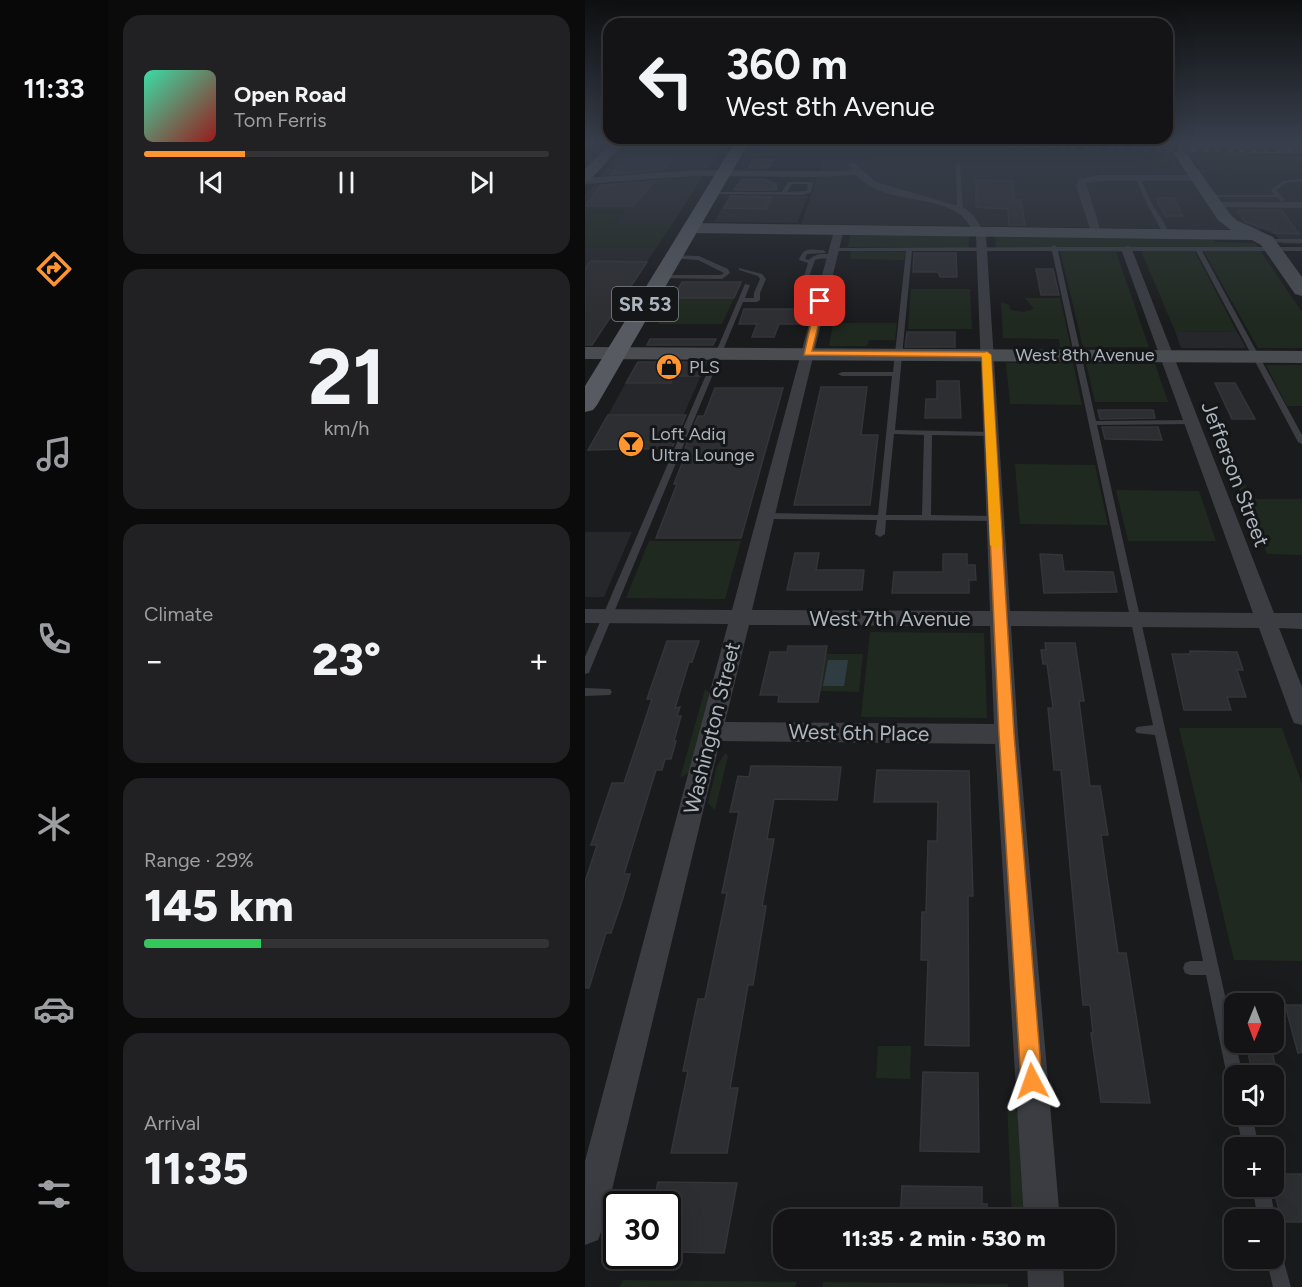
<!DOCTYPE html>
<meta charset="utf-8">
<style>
body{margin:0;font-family:Figtree,sans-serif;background:#212123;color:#f1f3f6;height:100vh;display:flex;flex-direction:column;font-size:22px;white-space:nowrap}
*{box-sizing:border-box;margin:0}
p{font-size:20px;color:#9d9ea1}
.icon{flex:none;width:33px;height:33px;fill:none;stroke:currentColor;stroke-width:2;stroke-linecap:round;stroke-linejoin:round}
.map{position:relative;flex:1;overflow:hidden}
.drawer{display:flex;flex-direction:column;gap:15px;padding:15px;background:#0b0b0c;width:477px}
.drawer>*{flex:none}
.top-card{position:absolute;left:18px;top:18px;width:570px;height:126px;border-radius:18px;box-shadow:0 6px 24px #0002,0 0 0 2px #333335;background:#141416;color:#f1f3f6;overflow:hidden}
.needle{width:39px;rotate:181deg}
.controls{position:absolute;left:639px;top:993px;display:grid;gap:12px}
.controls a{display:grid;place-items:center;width:60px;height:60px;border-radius:12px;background:#141416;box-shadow:0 6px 24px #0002,0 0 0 2px #333335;font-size:30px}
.speed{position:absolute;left:18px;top:1191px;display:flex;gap:12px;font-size:30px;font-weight:700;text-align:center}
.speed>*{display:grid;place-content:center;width:78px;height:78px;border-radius:50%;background:#141416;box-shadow:0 6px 24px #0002,0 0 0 2px #333335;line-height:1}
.speed .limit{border:3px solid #111;border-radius:9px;background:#fff;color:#111}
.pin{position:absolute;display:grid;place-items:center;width:51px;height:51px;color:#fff;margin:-26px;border-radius:12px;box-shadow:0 3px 9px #0006}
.me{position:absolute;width:66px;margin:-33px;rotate:356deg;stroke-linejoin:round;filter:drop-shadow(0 0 4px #0008)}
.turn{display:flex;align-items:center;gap:21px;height:126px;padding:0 24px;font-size:27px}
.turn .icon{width:78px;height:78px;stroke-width:2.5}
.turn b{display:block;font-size:42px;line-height:51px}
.big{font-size:45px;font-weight:800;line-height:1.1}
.drawer .widget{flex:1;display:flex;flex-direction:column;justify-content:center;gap:9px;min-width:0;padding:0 21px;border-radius:18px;background:#212123}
.drawer .dial{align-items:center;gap:0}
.dial b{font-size:78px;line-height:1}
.song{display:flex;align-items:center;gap:18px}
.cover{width:72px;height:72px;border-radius:9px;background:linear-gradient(135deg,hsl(160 70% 55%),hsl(0 70% 35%))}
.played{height:6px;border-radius:3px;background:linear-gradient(90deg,#ff9530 25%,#333335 25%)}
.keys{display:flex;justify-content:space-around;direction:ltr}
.heat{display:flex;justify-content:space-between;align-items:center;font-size:33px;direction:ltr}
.charge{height:9px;border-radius:4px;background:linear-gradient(90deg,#34c759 29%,#333335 0)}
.trip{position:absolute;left:188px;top:1209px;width:342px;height:60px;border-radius:18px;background:#141416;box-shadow:0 6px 24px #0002,0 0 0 2px #333335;font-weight:800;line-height:60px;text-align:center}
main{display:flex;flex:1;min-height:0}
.menu{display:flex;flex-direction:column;width:108px;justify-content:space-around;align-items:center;background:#080809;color:#9d9ea1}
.menu .icon{width:42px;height:42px}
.menu .selected{color:#ff9530}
.menu b{font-size:27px;color:#f1f3f6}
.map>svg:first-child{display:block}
.built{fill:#26272a}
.green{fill:#20291f}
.water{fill:#2f3d42}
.building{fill:#2d2e31;stroke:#343539;stroke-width:1.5}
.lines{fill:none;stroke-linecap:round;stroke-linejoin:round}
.lane{fill:#3b3d42;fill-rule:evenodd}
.street{fill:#3b3d42;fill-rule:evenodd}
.secondary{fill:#494d52;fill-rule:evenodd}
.primary{fill:#575b61;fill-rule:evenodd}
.rail-casing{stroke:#4e5257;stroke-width:3}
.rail{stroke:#151618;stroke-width:2;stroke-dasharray:6;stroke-linecap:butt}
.route{fill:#ff9530;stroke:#a6611f;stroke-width:1.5}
.slow{fill:#f59e0b}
.labels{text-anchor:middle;stroke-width:6;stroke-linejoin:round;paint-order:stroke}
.far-street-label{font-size:18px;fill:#acb4bd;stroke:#151618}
.far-poi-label{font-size:18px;fill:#acb4bd;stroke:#151618;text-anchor:start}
.shield{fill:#151618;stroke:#7f858c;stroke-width:1.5}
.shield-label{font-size:20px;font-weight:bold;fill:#acb4bd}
.street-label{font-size:21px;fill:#acb4bd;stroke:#151618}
</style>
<main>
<nav class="menu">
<b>11:33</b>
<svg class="icon selected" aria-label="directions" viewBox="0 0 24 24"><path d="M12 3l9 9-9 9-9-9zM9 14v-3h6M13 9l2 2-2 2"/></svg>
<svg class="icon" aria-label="music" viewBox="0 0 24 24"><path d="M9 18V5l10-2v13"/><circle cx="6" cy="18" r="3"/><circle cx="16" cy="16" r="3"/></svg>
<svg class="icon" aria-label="phone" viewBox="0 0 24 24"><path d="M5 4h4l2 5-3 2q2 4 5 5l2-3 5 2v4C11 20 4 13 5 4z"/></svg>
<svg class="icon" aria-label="climate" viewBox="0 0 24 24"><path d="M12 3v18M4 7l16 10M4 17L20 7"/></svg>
<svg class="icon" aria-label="car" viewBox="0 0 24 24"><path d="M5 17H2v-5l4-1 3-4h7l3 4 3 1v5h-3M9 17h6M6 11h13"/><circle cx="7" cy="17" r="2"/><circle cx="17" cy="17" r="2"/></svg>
<svg class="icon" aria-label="filters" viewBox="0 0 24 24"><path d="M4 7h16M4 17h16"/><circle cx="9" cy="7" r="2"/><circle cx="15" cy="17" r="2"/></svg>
</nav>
<section class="drawer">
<div class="widget">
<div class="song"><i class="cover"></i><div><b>Open Road</b><p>Tom Ferris</p></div></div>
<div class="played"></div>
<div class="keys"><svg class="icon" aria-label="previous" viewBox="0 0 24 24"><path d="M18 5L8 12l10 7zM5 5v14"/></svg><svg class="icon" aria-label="pause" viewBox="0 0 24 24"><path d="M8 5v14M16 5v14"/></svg><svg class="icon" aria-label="next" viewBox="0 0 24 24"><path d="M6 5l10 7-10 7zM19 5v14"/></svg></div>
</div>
<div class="widget dial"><b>21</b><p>km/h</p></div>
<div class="widget"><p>Climate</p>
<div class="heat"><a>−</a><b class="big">23°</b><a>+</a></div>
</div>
<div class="widget"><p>Range · 29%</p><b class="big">145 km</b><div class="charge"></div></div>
<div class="widget"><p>Arrival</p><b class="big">11:35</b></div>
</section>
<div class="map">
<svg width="717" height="1287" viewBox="0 0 717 1287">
<rect width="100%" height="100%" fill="#1a1b1d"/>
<g class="built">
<polygon points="315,142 583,147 584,151 472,148"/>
<polygon points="600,148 717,150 717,153 602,151"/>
<polygon points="34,155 131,155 123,169 15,177"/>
<polygon points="240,156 501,163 717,173 717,244 698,244 691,235 678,230 216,224"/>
<polygon points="118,176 86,226 28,226 41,209 0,209 0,195 10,185"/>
<polygon points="144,195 223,196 212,223 129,222"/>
<polygon points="0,248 71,248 7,345 0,345"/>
<polygon points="590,331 652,332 661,348 596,348"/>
<polygon points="52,362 122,362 83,450 4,450"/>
<polygon points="0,532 47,532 19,597 0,597"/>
</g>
<g class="green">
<polygon points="121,142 140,142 131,155 38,155 47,145 118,145"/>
<polygon points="175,142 315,142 584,150 595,167 179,156 177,159 165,158"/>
<polygon points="618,154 717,155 717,173 614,168 606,155"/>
<polygon points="0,209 41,209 28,226 86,226 71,248 0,248"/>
<polygon points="266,234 384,235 384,248 262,247"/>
<polygon points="410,234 629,239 631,242 670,243 717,312 717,348 673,348 619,252 610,252 652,332 590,331 556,251 531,252 564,347 498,347 475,251 411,251"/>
<polygon points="266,251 320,252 319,260 265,259"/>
<polygon points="326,289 385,289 387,329 323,329"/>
<polygon points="88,298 149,298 137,324 73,324"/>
<polygon points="440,298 475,298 486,347 475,347 474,339 418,338 416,302 424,305 426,310 438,312 449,309"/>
<polygon points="248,323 312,323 310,340 284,340 282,346 244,346"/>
<polygon points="421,363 488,363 497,405 425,404"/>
<polygon points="501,363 570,364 583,402 510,402"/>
<polygon points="681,365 717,365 717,406 702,406"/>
<polygon points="626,420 632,420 666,499 717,499 717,555 682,554"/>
<polygon points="430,464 510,465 523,525 435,524"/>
<polygon points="531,490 614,491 631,541 543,541"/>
<polygon points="64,541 156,541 140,599 41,598"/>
<polygon points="285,632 399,633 402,718 276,717"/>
<polygon points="241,654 278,654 274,692 235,691"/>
<polygon points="120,689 126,694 105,772 95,778"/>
<polygon points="594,728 697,728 717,784 717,961 649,960"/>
<polygon points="140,753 143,756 130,810 123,803 132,766"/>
<polygon points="293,1046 326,1046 325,1079 291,1078"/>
<polygon points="422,1101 434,1114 440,1219 427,1219"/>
<polygon points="38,1280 212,1282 210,1287 34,1287"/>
<polygon points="238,1282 423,1284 423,1287 238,1287"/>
</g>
<polygon class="water" points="243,660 263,660 259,686 238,686"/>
<g class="building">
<polygon points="40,158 87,158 78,170 26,174"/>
<polygon points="168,160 188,160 183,168 163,168"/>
<polygon points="157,179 179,179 192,184 188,185 192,187 191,190 149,190"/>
<polygon points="391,180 428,181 429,200 436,200 440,225 424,225 423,209 391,207"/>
<polygon points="70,181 48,206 0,206 16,185"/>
<polygon points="146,196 187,197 181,209 139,208"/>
<polygon points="571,198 589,198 598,216 580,216"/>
<polygon points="652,210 696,210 714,234 689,233 687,230 660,222"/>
<polygon points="329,253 371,253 372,277 355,277 353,272 328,272"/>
<polygon points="6,261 62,262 7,345 0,345 0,269"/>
<polygon points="451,269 468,269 474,295 456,295"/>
<polygon points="97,282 156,282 149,298 88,298"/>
<polygon points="159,309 222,309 218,324 194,324 189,337 167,337 172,324 154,324"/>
<polygon points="322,332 370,332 370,347 320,347"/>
<polygon points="65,339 131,339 128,345 62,345"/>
<polygon points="53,362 121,362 115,376 89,376 86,383 41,383"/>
<polygon points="352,381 374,381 376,418 340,418 341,399 352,399"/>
<polygon points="630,383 650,383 670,419 647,419"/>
<polygon points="236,387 282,387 276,435 293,435 285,505 209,505"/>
<polygon points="130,388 198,388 156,538 71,538 92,484 89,484 103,448 100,448 113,416 119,416"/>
<polygon points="513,410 568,410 570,418 515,419"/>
<polygon points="23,415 101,415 87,448 3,450"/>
<polygon points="517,427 573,427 577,440 520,439"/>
<polygon points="210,553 234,553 231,570 279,570 277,590 202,590"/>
<polygon points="358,554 382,554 382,565 390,565 391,580 384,580 384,593 307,593 309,572 358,572"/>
<polygon points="455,554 477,555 479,571 528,572 532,592 459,593"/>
<polygon points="82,641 114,641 107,662 104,662 90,708 95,707 92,716 96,716 89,741 91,741 86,759 80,759 77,770 71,770 39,874 45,874 38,898 26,933 21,933 4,988 0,988 0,882 12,845 6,845 27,783 39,783 67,699 62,699"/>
<polygon points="460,643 490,643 499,701 494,701 505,786 515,786 523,835 516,835 533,953 541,953 565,1103 516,1102 506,1033 508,1033 505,1005 498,1005 476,770 469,770 463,708 468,708 462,664 458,664 456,650 461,650"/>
<polygon points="203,646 242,646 233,702 193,702 194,695 175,695 185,652 202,652"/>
<polygon points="605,651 652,652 658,670 652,670 661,697 642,697 646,710 599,710 587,654 605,654"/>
<polygon points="166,766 256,767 252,800 189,799 182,839 189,839 177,906 181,906 168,985 163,985 145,1088 153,1088 142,1153 86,1153 103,1071 98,1071 113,999 120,999 142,893 137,893 154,812 145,812 153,776 164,777"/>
<polygon points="292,770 384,771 388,896 383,896 384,1046 340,1045 343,960 336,960 337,912 341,912 343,841 352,841 353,802 289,802"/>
<polygon points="700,1005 717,1005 717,1052 713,1053"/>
<polygon points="661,1043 685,1043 692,1073 667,1072"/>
<polygon points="338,1072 393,1073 394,1152 335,1151"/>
<polygon points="688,1174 717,1174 717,1222 697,1222 688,1186"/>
<polygon points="73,1182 152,1183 139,1253 92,1252 92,1240 82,1240 82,1204 68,1204"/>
<polygon points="317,1186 397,1187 397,1204 402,1204 402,1220 315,1220"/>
</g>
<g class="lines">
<g class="lane">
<polygon points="32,142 117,142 115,143"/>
<polygon points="373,164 375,165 378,210 375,212 372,210 371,165"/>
<path d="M550,177H554C560,185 562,195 567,204C572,214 582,223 583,234L578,233L562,204Z"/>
<polygon points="717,179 717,181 701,183 691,190 700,200 697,202 692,197 623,197 621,196 623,195 689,195 686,190 698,181"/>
<path d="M203,182H228L226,192L218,195L126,194L124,193L126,192H197ZM207,184H223L222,191L202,192Z"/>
<polygon points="682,239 717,239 717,243 680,242 680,240"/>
<path d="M469,245L472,247H717V251H617L717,435V444L713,442L611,251H473L511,421L606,420L610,422L606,424L512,425L658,1076H650V1084L644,1082L642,1076L621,975H605L600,973L598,968L600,963L605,961H618L570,735L552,733L550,730L552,727L568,725L467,251H327L310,430L409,432L410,434L406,436L347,435L346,515L410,516L413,517L414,519L413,521L301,520L300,534L295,537L290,534L292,520L181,519L177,516L181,513L293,515L307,376H257L253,374L257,372H308L321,251H249L246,249L247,248L466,247ZM309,434L339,435L337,515H301Z"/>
<path d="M238,250L241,252L240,253L222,254L220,259L224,260C230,253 242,252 250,256C244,260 236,257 230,260L220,288L215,289L223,263L214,260C219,246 225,250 238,250Z"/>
<polygon points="87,255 114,256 143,269 145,273 137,279 73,278 73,276 75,275 136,275 139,273 113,260 85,258 85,256"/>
<polygon points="154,268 177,274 181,279 175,293 175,300 172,302 158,302 5,670 4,673 0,674 0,657 160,284 165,285 160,298 169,298 169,293 175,279 173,276 154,270"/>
<polygon points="0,688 25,689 27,692 25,695 0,696"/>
<polygon points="651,1114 667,1114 674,1148 658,1148"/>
<polygon points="667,1186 684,1186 691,1220 688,1226 688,1220 673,1220"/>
<polygon points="688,1241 694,1244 706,1287 688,1287 681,1258 688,1258"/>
</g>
<g class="street">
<polygon points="586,143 717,144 717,150 589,148 586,147"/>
<path d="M268,162L291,182L380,208L389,216L401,235L425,611L668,613L536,249L542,246L546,247L689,613H717V629L694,628L717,687V725L709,723L706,716L674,628L426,626L433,734L475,1220H439L410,744L135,741L18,1227L13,1240L0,1245V1161L143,624L0,623V609L147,610L250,227L254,226L259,229L167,610L405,611L391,235C385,227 381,218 373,213C342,194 296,203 271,175L231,177L110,176L0,184V178L110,170L251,171L267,170L263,165ZM164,625L405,626L409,724L140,722Z"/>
<polygon points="516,175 610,175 615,178 610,181 516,181 501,183 516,232 511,235 506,232 491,186 494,179"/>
<polygon points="624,202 717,202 717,208 628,207 623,204"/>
<polygon points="442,1258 478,1258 479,1287 443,1287"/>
</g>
<g class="secondary">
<polygon points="27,142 40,142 5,180 0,181 0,169"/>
<polygon points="581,142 593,142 645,214 651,220 688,237 717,277 717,296 710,294 676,245 667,240 105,233 97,228 105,223 646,230 633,220"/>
<polygon points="0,347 717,351 717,363 0,359"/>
</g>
<polygon class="primary" points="150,142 164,142 12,405 8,410 0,412 0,386"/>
<g class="rail-casing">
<polyline id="rail" points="324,142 518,149 717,152"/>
</g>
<use href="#rail" class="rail"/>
</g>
<linearGradient id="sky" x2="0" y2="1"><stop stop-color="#0e0f10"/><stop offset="0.44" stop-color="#383f4c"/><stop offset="1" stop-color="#383f4c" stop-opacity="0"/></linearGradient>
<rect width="717" height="322" fill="url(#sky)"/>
<polygon class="route" points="235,299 239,301 227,351 402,352 406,355 429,734 457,1081 454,1088 447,1091 439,1088 436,1081 414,734 397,357 219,355 231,301"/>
<polygon class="slow" points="402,352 406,355 417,545 411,549 405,545 397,357 395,355"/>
<defs>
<g id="shop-disc" transform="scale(1.35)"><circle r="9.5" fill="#ff9530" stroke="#151618"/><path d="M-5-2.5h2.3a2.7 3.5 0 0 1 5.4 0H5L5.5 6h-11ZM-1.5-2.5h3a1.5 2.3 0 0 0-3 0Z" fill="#111"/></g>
<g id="bar-disc" transform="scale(1.35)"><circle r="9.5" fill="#ff9530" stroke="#151618"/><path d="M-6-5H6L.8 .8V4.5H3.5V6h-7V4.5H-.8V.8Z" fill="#111"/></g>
</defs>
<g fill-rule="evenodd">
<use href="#shop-disc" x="84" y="367"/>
<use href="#bar-disc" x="46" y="444"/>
</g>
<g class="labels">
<g class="far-street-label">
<text x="500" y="361">West 8th Avenue</text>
</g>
<g class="far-poi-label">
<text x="104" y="373">PLS</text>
<text x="66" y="440">Loft Adiq<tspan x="66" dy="21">Ultra Lounge</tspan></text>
</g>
<rect class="shield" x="27" y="287" width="66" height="34" rx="4.5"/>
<g class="shield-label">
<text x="60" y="311">SR 53</text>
</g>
<g class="street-label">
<text transform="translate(650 474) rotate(69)" y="7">Jefferson Street</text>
<text x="305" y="626">West 7th Avenue</text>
<text transform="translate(127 728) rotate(-76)" y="7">Washington Street</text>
<text transform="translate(274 733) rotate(1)" y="7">West 6th Place</text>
</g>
</g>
</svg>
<div class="controls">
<a><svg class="needle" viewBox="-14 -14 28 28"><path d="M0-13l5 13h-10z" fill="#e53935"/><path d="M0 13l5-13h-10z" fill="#9d9ea1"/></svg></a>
<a><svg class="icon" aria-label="sound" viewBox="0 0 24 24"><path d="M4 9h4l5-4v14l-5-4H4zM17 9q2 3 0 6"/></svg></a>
<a>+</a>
<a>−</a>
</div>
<div class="speed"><div class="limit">30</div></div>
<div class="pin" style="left:235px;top:301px;background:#d93025"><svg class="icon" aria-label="arrive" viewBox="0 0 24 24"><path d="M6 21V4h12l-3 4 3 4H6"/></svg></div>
<svg class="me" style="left:447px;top:1081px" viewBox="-20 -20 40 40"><path d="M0-17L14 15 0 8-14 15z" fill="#ff9530" stroke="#fff" stroke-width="4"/></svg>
<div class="trip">11:35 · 2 min · 530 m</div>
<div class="top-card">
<div class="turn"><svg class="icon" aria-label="left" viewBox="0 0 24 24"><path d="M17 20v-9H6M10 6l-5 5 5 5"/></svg><div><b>360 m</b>West 8th Avenue</div></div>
</div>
</div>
</main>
